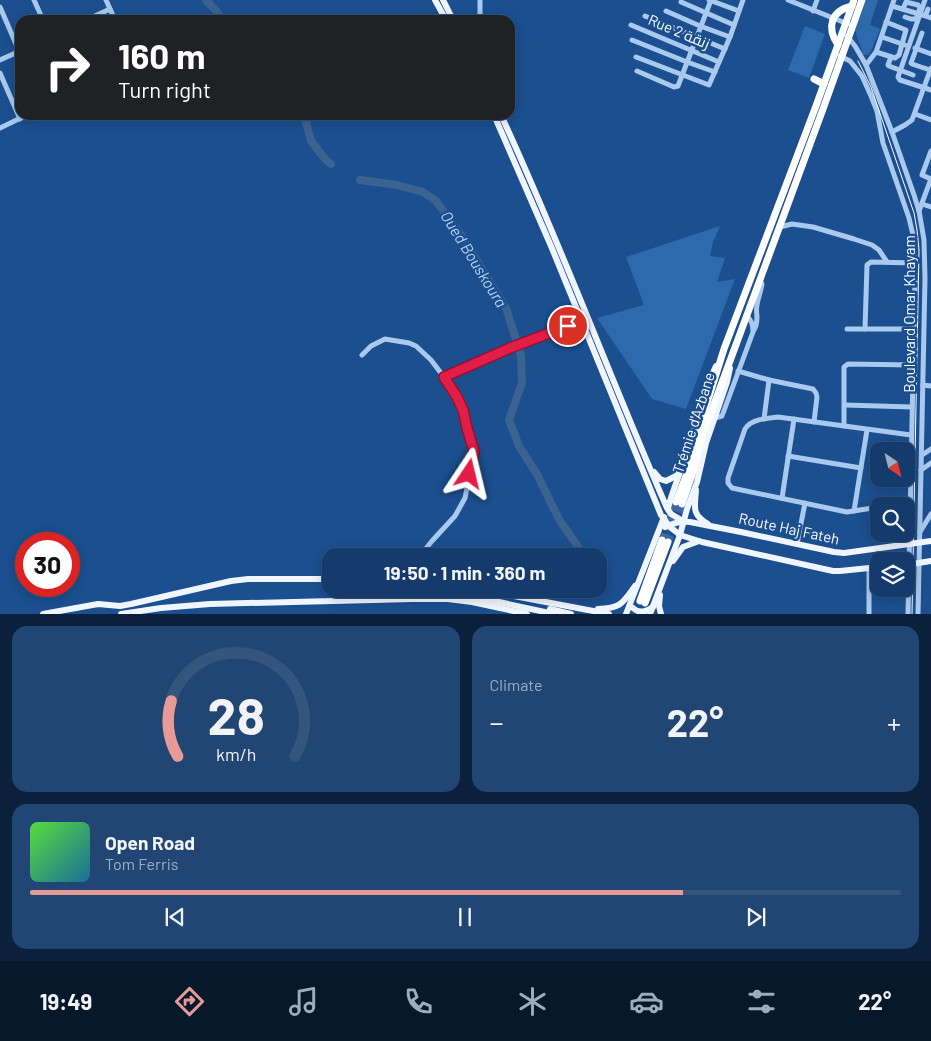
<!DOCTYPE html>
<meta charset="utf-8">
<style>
body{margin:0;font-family:Barlow,Cairo,sans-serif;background:#214673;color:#f1f3f6;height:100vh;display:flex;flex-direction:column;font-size:19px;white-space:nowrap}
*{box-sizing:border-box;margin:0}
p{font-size:16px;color:#9dadc1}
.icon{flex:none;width:28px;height:28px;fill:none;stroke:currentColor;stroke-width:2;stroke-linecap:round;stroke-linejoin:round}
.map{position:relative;height:614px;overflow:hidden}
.side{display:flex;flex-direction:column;gap:12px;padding:12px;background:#0b203b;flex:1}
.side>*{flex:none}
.top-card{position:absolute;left:15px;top:15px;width:500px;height:105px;border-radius:15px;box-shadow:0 2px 12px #0003,0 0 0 1px #33557e;background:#202124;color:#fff;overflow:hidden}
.needle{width:32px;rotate:145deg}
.fabs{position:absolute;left:870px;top:442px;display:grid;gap:10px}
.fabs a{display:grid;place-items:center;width:45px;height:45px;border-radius:10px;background:#143b6b;box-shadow:0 2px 12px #0003,0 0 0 1px #33557e;font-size:25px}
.speed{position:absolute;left:15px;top:532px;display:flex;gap:10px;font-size:25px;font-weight:700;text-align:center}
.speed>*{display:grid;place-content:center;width:65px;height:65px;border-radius:50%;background:#143b6b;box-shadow:0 2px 12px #0003,0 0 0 1px #33557e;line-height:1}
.speed .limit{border:8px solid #d22;background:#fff;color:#111}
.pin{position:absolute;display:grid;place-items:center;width:42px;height:42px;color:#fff;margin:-21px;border:2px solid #fff;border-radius:50%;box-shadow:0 1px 5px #0007}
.me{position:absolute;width:55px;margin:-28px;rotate:10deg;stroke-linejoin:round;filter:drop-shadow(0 0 4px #0008)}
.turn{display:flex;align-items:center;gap:18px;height:105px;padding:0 20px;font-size:22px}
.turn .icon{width:65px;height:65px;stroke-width:2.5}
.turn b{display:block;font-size:35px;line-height:42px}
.big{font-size:38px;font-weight:700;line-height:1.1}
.side .tile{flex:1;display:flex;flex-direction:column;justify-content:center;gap:8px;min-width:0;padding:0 18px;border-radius:15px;background:#214673}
.side .dial{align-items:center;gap:0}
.dial svg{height:130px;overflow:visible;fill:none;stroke:#33557e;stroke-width:7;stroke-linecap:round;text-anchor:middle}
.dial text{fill:#f1f3f6;stroke:none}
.song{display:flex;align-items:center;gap:15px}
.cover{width:60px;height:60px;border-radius:8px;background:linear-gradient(135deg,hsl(110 70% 55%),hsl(200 70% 35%))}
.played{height:5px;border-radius:2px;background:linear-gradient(90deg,#e69b98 75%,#33557e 75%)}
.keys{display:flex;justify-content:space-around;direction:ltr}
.heat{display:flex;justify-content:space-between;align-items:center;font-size:28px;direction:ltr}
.side .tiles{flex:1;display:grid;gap:12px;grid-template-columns:1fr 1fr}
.tile:last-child{grid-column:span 2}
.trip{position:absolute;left:322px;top:548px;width:285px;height:50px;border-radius:15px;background:#143b6b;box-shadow:0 2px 12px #0003,0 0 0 1px #33557e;font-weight:700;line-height:50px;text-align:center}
.tab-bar{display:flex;height:80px;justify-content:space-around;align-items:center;background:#08182b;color:#9dadc1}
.tab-bar .icon{width:35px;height:35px}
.tab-bar .selected{color:#e69b98}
.tab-bar b{font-size:22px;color:#f1f3f6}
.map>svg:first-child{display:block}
.green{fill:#2e69ad}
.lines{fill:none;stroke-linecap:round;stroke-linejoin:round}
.river{stroke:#3c6290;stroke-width:8}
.highway-tunnel{stroke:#3d69a0;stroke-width:7;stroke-dasharray:7 3.5;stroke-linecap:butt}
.minor{stroke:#a9c9ee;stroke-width:5}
.major{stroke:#f0f6ff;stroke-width:6}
.highway{stroke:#fff;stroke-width:7}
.tram{stroke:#fff;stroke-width:1}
.route-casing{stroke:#92132f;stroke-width:12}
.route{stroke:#e11d48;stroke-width:9}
.labels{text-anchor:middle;stroke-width:5;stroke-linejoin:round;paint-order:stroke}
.street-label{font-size:15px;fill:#fff;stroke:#1b4f8f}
.water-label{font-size:16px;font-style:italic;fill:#b5d3f5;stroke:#1b4f8f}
</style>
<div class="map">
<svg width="931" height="614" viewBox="0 0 931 614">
<rect width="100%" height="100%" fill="#1b4f8f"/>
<g class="green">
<polygon points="866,0 878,0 870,25 880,29 871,51 868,55 863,55 855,30"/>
<polygon points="805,26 825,34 809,78 788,70"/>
<polygon points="720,226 713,242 710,256 725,258 717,282 735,279 686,409 652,399 597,318 644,305 626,257"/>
</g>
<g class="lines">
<g class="river">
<polyline points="206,0 217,12 223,20"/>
<polyline points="304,115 311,141 325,159 331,164"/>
<polyline points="360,180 397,185 423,192 436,201 461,235 506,308 521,355 522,383 509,420 519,446 538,476 548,497 560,521 584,555"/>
</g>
<g class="highway-tunnel">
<polyline points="662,540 676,502"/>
<polyline points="668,542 682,504"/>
</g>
<g class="minor">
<polyline points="34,0 43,20"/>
<polyline points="106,0 115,20"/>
<polyline points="480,0 480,20"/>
<polyline points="709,0 739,11"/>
<polyline points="788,0 848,24"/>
<polyline points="925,0 898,77 900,80 931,90"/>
<polyline points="681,2 734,25"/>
<polyline points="892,6 926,16"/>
<polyline points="0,7 19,51"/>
<polyline points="903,9 906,2 918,5 920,8 916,19 911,19 905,17"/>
<polyline points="928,9 926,14 926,16 931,18"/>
<polyline points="666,11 700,26 730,37"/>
<polyline points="813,11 817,0"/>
<polyline points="645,16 725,49"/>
<polyline points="86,20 110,9"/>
<polyline points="631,25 719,62"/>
<polyline points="922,33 911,63 912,64 930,70"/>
<polyline points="847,36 855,46 866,65 892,132 914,195 919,211 924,240 925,279 918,614"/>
<polyline points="882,37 905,45"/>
<polyline points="632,40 687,62 715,72"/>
<polyline points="915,48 931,54"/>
<polyline points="876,52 895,58 899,55 906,30 886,22"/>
<polyline points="840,56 850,61 862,76 871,96 877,111 883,143 909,218 913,235 915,279 908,614"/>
<polyline points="636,57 709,85 730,37 743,0"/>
<polyline points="891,57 888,65 889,66 913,75"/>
<polyline points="0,60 20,51"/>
<polyline points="866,65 876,52 894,0"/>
<polyline points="637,71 674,87 678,86 711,0"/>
<polyline points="0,73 20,119"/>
<polyline points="915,114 931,120"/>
<polyline points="0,128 27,115"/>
<polyline points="892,132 905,125 912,120 931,68"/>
<polyline points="931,151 922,175 931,179"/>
<polyline points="922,204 931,207"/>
<polyline points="919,211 931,179"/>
<polyline points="780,227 792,224 813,227 854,239 872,245 879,250 887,262"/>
<polyline points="847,329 914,329"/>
<polyline points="865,329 867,265 871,262 915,263"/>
<path d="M754,330C760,320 755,314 757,305C758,298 761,291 762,284L760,280"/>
<polyline points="362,355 371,346 385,339 409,343 416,346 431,360 444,377 457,397 463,410 467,428 474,450 473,458 465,498 455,516 432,541 423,552"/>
<polyline points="738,371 769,380 813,389 816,393 817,397 814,422"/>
<polyline points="444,377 510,348 582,321"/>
<polyline points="923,385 931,386"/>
<polyline points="845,405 912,407"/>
<path d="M715,418L722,416L753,332C753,325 752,321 747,316"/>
<polyline points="764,419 769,380"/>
<polyline points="844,426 844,367 848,364 913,365"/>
<polyline points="922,455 931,449"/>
<polyline points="788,456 861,468"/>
<polyline points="921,470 931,463"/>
<polyline points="782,498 794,419"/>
<polyline points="880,506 910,501"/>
<path d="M879,507L847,512L842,511L732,488L728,483V478L745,429C751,419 768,418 778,417L911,435"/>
<polyline points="854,511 867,430"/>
<polyline points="920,532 931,514"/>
<polyline points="797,544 805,503"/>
<polyline points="869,614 869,568"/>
</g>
<g class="major">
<polyline points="435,0 446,20"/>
<polyline points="443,0 453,20"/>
<polyline points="494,115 551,246 661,515 670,527 680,535 702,542 833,571 840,571 879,567"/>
<path d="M501,115C561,244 610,378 667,508L671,514L683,521"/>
<polyline points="654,472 660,479 666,481 674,477 678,473"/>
<path d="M696,490C695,507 691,514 708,524"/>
<path d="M668,508C673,489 681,472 686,453C696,424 703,394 716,366"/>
<path d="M665,527C673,523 681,521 690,522L741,532L834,552L844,553L931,541"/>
<polyline points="673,561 683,547 699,541"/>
<polyline points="906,565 931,561"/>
<polyline points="462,589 487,596"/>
<polyline points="477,589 609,614"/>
<polyline points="660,595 659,606 661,614"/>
<polyline points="471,598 499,602 554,614"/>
<path d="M633,608C639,614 646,612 653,607"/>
<polyline points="550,609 571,614"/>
<path d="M598,609C621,608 622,604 635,586"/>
<polyline points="43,614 98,604 120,606 131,604 231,581 248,579 331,579"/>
<polyline points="121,614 161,608 210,604 412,599 448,599 472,602 527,614"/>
<polyline points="626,614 664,517"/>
<polyline points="650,614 680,535 687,509 697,482 706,443 727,382 730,368"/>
</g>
<g class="highway">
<path d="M838,45C826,27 831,11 852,6"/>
<polyline points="814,79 824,84"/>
<polyline points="676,502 689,468 697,435 724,349 816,106 854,0"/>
<polyline points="682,504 693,472 703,434 823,109 862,0"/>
<polyline points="640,601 662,540"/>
<polyline points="645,603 668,542"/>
</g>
<polyline class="tram" points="858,61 871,87 914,213 917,230 919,250 912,614"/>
</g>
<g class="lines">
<g class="route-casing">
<polyline id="route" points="469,474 473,458 474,450 472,445 467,428 463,410 457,397 444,377 510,348 568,326"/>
</g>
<use href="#route" class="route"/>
</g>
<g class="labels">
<g class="street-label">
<text transform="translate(679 32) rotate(23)" y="5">Rue 2 زنقة</text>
<text transform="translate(910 314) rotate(-90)" y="5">Boulevard Omar Khayam</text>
<text transform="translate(694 423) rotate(-72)" y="5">Trémie d'Azbane</text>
<text transform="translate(789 529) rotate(12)" y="5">Route Haj Fateh</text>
</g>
<g class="water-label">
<text transform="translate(474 259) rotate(58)" y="6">Oued Bouskoura</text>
</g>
</g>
</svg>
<div class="fabs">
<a><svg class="needle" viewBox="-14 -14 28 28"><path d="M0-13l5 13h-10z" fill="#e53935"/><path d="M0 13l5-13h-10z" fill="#9dadc1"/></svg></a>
<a><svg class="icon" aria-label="search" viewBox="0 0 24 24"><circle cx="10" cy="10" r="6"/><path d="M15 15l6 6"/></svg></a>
<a><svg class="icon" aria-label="layers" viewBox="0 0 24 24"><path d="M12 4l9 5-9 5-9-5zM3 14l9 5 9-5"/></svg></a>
</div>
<div class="speed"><div class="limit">30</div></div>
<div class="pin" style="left:568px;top:326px;background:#d93025"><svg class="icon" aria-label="arrive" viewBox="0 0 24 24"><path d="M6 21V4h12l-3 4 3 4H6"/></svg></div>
<svg class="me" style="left:469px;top:474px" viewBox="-20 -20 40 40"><path d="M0-17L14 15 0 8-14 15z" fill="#e11d48" stroke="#fff" stroke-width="4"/></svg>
<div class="trip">19:50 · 1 min · 360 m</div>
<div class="top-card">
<div class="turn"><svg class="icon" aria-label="right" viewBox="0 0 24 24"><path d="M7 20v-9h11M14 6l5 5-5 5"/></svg><div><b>160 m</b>Turn right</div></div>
</div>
</div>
<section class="side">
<div class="tiles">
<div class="tile dial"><svg viewBox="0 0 100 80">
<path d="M14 69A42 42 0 1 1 86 69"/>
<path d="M14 69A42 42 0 0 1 10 35" stroke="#e69b98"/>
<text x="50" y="56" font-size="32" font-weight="700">28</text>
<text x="50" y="72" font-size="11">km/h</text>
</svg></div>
<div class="tile"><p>Climate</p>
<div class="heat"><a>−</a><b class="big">22°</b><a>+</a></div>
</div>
<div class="tile">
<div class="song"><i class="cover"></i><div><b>Open Road</b><p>Tom Ferris</p></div></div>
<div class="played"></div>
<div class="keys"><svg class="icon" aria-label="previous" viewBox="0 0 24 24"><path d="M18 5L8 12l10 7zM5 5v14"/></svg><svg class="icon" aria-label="pause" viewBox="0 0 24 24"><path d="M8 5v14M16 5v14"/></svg><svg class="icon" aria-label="next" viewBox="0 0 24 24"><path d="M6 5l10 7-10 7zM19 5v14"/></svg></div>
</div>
</div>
</section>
<nav class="tab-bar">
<b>19:49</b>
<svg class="icon selected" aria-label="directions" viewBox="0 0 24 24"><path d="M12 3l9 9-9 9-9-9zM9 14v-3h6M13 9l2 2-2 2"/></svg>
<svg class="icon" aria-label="music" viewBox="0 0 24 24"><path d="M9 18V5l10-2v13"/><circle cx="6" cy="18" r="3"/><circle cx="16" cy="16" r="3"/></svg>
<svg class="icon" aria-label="phone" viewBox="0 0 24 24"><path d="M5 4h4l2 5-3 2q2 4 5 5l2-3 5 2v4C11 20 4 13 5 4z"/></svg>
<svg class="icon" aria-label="climate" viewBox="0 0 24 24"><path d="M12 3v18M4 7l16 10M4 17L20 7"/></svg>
<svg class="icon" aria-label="car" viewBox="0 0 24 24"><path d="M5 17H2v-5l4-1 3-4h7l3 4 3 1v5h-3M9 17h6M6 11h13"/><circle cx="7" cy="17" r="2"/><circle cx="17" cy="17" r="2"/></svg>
<svg class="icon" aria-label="filters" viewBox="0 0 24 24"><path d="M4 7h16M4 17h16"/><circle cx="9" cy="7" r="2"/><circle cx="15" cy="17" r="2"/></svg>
<b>22°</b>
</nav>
